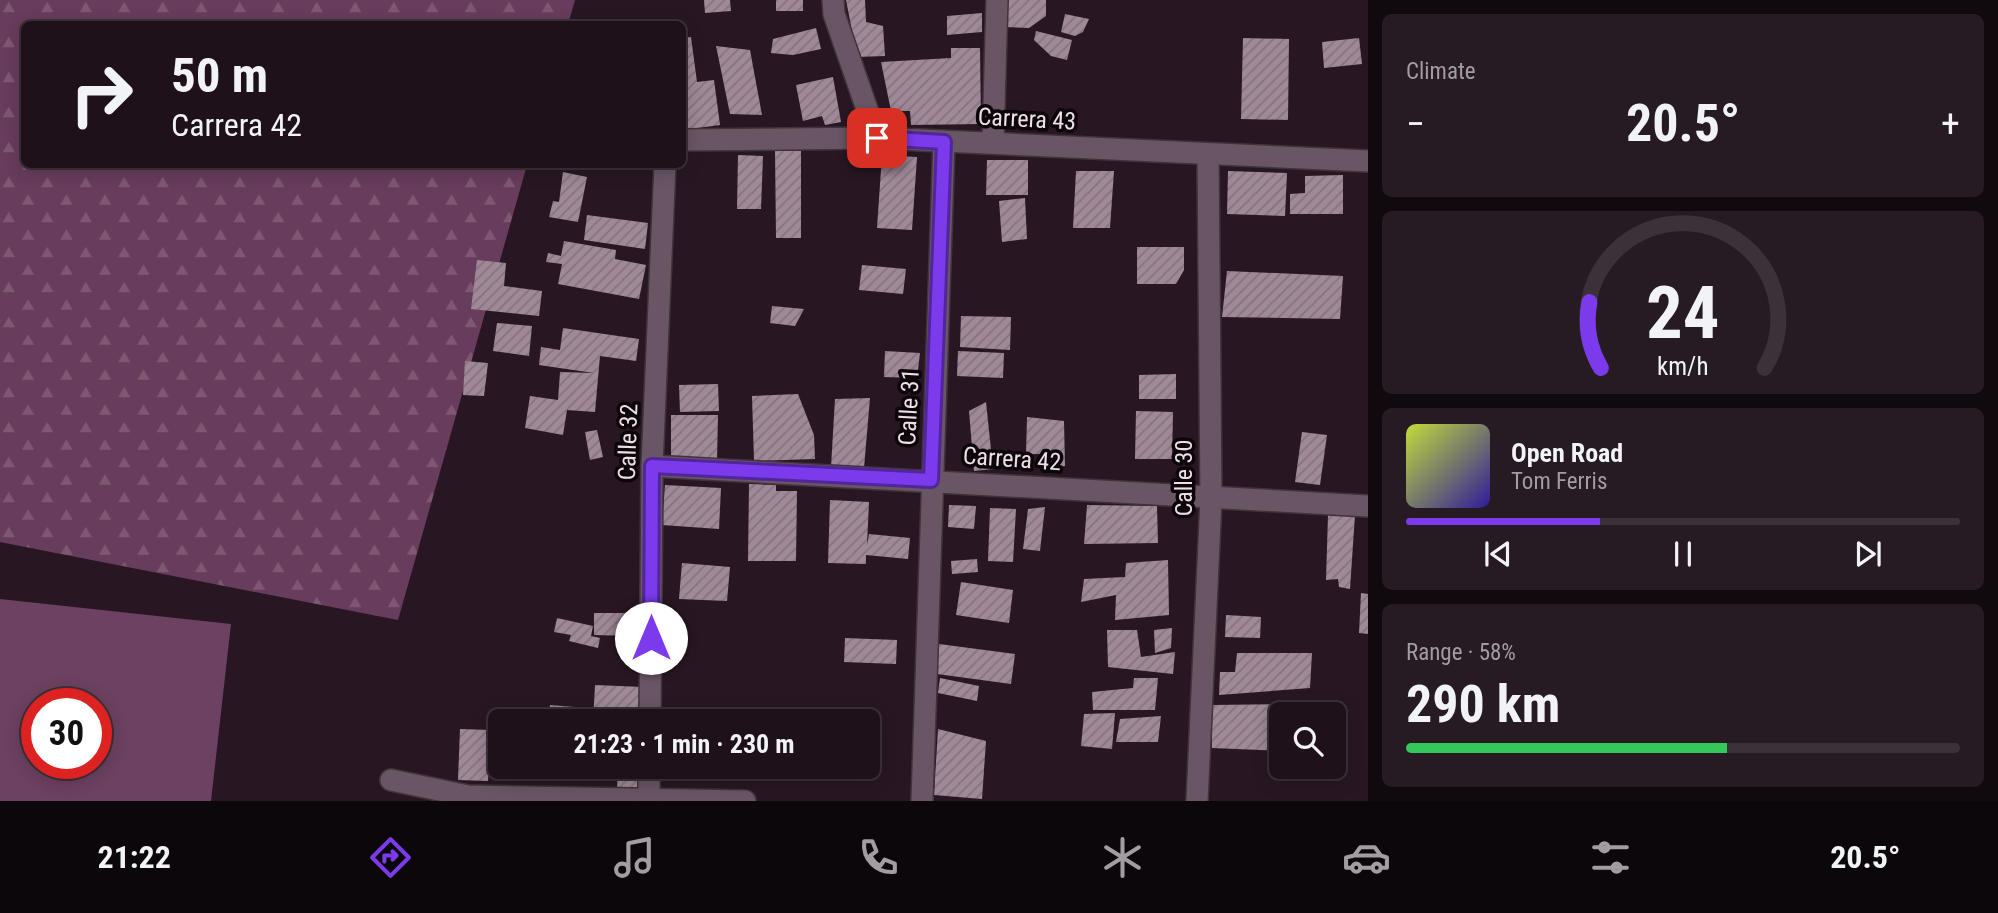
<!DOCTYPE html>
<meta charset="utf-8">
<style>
body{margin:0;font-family:"Roboto Condensed",sans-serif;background:#261a23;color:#f1f3f6;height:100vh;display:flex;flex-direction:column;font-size:26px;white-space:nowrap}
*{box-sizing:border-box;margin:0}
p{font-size:23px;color:#a19da2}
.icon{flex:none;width:38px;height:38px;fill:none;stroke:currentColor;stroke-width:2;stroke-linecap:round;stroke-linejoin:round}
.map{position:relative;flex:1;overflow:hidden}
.sheet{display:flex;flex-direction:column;gap:14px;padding:14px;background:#10090e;width:630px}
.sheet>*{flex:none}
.hud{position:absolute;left:21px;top:21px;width:665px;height:147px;border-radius:10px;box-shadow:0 4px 18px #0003,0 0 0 2px #3c3139;background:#1e111a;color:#f1f3f6;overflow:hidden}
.controls{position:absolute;left:1269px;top:702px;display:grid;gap:14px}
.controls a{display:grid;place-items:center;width:77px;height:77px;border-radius:10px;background:#1e111a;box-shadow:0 4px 18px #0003,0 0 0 2px #3c3139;font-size:35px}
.speed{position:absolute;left:21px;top:688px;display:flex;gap:14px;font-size:35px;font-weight:700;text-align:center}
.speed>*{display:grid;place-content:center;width:91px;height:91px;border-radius:50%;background:#1e111a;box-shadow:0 4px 18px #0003,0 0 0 2px #3c3139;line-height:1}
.speed .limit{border:10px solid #d22;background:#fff;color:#111}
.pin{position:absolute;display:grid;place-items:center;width:60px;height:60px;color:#fff;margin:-30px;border-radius:14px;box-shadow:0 4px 10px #0006}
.me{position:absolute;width:77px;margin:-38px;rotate:0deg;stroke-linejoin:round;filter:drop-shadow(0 0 5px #0008)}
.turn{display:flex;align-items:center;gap:24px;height:147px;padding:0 35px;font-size:32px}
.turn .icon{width:91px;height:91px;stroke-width:2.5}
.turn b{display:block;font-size:49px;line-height:60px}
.big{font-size:52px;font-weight:700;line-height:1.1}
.sheet .widget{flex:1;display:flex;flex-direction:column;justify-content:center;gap:10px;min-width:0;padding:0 24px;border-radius:10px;background:#261a23}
.sheet .dial{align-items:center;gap:0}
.dial svg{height:182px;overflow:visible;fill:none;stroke:#3c3139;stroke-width:7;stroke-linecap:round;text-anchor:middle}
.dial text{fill:#f1f3f6;stroke:none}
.song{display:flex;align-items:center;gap:21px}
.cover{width:84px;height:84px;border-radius:10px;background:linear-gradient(135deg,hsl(70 70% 55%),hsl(250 70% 35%))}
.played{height:7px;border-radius:4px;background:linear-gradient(90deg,#7c3aed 35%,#3c3139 35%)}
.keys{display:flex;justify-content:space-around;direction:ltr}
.heat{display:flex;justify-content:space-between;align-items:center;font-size:38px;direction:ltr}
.charge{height:10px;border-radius:5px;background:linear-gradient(90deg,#34c759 58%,#3c3139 0)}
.trip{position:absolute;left:488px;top:709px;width:392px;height:70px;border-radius:10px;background:#1e111a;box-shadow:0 4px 18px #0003,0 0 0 2px #3c3139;font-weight:700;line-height:70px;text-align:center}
.dock{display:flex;height:112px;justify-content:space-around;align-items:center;background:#0c070a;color:#a19da2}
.dock .icon{width:49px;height:49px}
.dock .current{color:#7c3aed}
.dock b{font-size:32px;color:#f1f3f6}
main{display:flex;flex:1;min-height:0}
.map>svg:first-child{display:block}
.forest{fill:url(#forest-firs)}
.water{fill:#6d4161;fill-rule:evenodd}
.building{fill:url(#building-hatch)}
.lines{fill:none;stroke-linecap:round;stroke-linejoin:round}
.minor-casing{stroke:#40333c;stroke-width:24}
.minor{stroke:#6a5564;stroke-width:21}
.route-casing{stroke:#51269a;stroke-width:18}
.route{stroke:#7c3aed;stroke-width:12}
.labels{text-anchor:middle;stroke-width:7;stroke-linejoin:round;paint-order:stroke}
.street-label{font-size:24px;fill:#ecdfe8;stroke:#0c050a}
</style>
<main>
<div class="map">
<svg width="1368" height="801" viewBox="0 0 1368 801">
<defs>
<pattern id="forest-firs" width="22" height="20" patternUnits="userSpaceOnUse" patternTransform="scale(1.75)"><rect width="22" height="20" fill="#683c5c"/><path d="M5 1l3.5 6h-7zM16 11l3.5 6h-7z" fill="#7e5873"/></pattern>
<pattern id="building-hatch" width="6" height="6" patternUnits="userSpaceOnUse" patternTransform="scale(1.75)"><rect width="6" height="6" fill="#9f8898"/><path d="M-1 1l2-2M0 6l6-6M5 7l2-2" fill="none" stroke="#85737f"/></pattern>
</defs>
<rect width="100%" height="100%" fill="#281723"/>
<polygon class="forest" points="0,0 575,0 568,24 24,24 24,164 527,165 398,620 0,542"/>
<path class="water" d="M0,599L231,624L211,801H0ZM37,704H96V763H37Z"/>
<g class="building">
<polygon points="704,0 730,0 731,11 705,13"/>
<rect x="776" y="0" width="27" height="11"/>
<polygon points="846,0 865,0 866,22 883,26 885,56 857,57"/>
<polygon points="1004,0 1046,0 1046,16 1029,28 1003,27"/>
<polygon points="982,13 982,32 947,35 947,16"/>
<polygon points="1065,14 1089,19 1083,32 1075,36 1061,32"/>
<polygon points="816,28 821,49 793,55 771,53 773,39"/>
<polygon points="1036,31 1072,40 1067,60 1051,56 1034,40"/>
<polygon points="691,37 697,82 714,80 720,125 682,130 682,38"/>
<polygon points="1243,38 1289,39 1288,120 1241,119"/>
<polygon points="1359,38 1362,64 1324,68 1322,42"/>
<polygon points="716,46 750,50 762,115 730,114"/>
<polygon points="951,48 980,48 981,124 911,125 910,111 891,111 881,62 951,58"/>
<polygon points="833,77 841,122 825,125 822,116 803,121 796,85"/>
<polygon points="775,151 801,151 801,238 776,238"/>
<polygon points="738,155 763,156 761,209 737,209"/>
<polygon points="882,155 917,157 912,230 877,228"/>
<polygon points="987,160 1028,160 1028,195 986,195"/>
<polygon points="1076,171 1114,171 1110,228 1073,228"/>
<polygon points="1228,171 1287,173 1285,216 1227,214"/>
<polygon points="563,172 587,177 578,222 549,217 553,201 559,202"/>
<polygon points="1343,175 1343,214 1290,214 1290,194 1305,193 1305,176"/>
<polygon points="1025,198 1027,239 1002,242 999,201"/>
<polygon points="587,215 648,223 645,249 584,240"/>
<polygon points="564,241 616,250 615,259 646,265 639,299 558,284 562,264 546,262 548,253 561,256"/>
<polygon points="1137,247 1184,247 1184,270 1176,284 1137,284"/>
<polygon points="477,260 506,263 504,286 542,291 539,316 471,309"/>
<polygon points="862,265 906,269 903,294 859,290"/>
<polygon points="1227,271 1343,276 1340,319 1222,317"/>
<polygon points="772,306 804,309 795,326 770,323"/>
<polygon points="961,316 1011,317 1010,350 960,347"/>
<polygon points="497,323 532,326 529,356 493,351"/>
<polygon points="563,328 639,339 636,361 600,356 595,412 567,410 563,435 525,428 530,396 558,400 560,372 594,373 539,365 541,347 560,350"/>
<polygon points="885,351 920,353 917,378 884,377"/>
<polygon points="958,351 1004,353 1003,378 957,376"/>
<polygon points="465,361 488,363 484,396 463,395"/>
<polygon points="1176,374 1176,399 1139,399 1139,375"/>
<polygon points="718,384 719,411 680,412 679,385"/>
<polygon points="798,394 814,435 815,459 754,461 752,396"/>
<polygon points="870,398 864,468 831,467 835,399"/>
<polygon points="986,402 993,469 974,471 969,411"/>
<polygon points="1136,411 1173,412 1172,459 1135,459"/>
<polygon points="671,415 718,415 717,460 671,460"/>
<polygon points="1027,417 1064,421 1065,466 1046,469 1051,454 1026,454"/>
<polygon points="597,430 603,457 590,460 585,432"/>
<polygon points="1302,432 1327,435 1320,485 1295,482"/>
<polygon points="749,484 776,485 776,491 797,491 796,561 748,561"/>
<polygon points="665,485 721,488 719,529 662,525"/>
<polygon points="830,500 869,502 867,545 869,534 910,538 908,559 866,555 866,564 828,563"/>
<polygon points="949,505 976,506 974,529 948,527"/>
<polygon points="1087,505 1157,506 1158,543 1084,544"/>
<polygon points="1045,507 1040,551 1023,549 1028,509"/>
<polygon points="990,508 1016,509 1013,562 988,561"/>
<polygon points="1328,515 1355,515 1350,589 1339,587 1338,579 1326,580"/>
<polygon points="977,559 978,572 952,574 951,561"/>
<polygon points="1168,560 1169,615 1115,620 1116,595 1081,602 1084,579 1125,577 1126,563"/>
<polygon points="682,563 730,567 727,601 679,599"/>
<polygon points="961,582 1013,590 1009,623 956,615"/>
<polygon points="1361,593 1368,594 1368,634 1359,633"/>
<polygon points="594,613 632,613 632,636 594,635"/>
<polygon points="1226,615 1261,617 1260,638 1225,637"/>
<polygon points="557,618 593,626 591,636 600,638 598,648 569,641 571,635 554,632"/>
<polygon points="1172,628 1171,648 1155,653 1154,630"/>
<polygon points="1107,630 1137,630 1141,657 1175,652 1173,674 1108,667"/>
<polygon points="845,638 897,640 896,664 844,662"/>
<polygon points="939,644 1015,654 1011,684 937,674"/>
<polygon points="1237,653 1312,653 1310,688 1219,695 1220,672 1235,672"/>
<polygon points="940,678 979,686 977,701 938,693"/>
<polygon points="1134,678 1158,678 1155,710 1093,710 1092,692 1133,688"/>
<polygon points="595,685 643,687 642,721 593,721"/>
<polygon points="1296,704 1294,714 1281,714 1281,751 1212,748 1212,705"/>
<polygon points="550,705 574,707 573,721 548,721"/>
<polygon points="1115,713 1112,749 1081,746 1084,714"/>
<polygon points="1161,716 1158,742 1116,742 1120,719"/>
<polygon points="460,729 491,730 488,781 458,780"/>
<polygon points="938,729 986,741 982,799 934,795"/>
<polygon points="618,766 640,766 639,791 617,790"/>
</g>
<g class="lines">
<g class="minor-casing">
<g id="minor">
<polyline points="833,0 834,14 877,138"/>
<polyline points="682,140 877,138 1368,161"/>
<polyline points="993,143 997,0"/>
<polyline points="652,466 1368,506"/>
<polyline points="650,721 652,466 665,164"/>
<polyline points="391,780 468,796 745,801"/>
<polyline points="649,801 649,766"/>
<polyline points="922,801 944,142"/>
<polyline points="1197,801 1211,499 1208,154"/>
</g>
</g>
<use href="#minor" class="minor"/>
</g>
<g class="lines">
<g class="route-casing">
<polyline id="route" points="651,638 652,466 931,480 944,142 877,138"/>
</g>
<use href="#route" class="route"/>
</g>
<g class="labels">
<g class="street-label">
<text transform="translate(1027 119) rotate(3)" y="8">Carrera 43</text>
<text transform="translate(909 407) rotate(-87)" y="8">Calle 31</text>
<text transform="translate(628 442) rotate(-88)" y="8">Calle 32</text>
<text transform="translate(1012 459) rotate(4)" y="8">Carrera 42</text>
<text transform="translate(1184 478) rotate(-90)" y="8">Calle 30</text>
</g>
</g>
</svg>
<div class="controls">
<a><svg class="icon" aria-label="search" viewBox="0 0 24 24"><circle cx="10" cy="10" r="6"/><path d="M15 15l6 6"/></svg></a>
</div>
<div class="speed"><div class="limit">30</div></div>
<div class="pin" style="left:877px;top:138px;background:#d93025"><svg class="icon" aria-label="arrive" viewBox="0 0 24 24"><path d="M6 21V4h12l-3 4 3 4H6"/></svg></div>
<svg class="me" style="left:651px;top:638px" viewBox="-20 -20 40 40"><circle r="19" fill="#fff"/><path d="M0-13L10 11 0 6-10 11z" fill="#7c3aed"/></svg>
<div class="trip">21:23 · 1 min · 230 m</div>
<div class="hud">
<div class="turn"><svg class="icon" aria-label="right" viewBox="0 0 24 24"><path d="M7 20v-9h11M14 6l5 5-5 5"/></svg><div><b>50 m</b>Carrera 42</div></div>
</div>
</div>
<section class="sheet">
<div class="widget"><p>Climate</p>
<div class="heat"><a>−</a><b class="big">20.5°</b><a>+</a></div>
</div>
<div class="widget dial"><svg viewBox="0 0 100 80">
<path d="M14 69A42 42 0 1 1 86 69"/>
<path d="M14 69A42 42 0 0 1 9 40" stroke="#7c3aed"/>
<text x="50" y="56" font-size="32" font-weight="700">24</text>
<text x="50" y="72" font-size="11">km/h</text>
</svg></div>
<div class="widget">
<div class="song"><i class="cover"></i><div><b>Open Road</b><p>Tom Ferris</p></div></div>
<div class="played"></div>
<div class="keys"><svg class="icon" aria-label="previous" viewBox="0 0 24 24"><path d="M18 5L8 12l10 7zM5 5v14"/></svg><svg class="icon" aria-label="pause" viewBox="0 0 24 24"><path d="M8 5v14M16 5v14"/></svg><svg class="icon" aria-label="next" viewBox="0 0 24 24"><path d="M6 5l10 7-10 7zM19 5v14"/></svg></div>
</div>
<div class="widget"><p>Range · 58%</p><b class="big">290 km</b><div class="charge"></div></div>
</section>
</main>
<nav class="dock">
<b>21:22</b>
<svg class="icon current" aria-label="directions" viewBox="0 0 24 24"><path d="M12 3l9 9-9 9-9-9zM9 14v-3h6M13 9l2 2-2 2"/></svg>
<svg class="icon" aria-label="music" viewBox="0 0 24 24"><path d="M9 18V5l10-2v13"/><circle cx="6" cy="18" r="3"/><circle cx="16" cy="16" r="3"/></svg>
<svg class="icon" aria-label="phone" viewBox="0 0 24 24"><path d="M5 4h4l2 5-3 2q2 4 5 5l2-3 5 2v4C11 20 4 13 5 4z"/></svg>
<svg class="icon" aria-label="climate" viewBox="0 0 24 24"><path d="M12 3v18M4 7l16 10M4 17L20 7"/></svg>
<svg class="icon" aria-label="car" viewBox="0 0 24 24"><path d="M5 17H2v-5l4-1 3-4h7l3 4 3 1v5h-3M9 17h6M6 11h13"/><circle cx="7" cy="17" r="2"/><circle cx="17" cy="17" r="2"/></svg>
<svg class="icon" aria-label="filters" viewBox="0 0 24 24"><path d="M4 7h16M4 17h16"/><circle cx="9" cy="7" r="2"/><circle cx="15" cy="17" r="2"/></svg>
<b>20.5°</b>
</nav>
